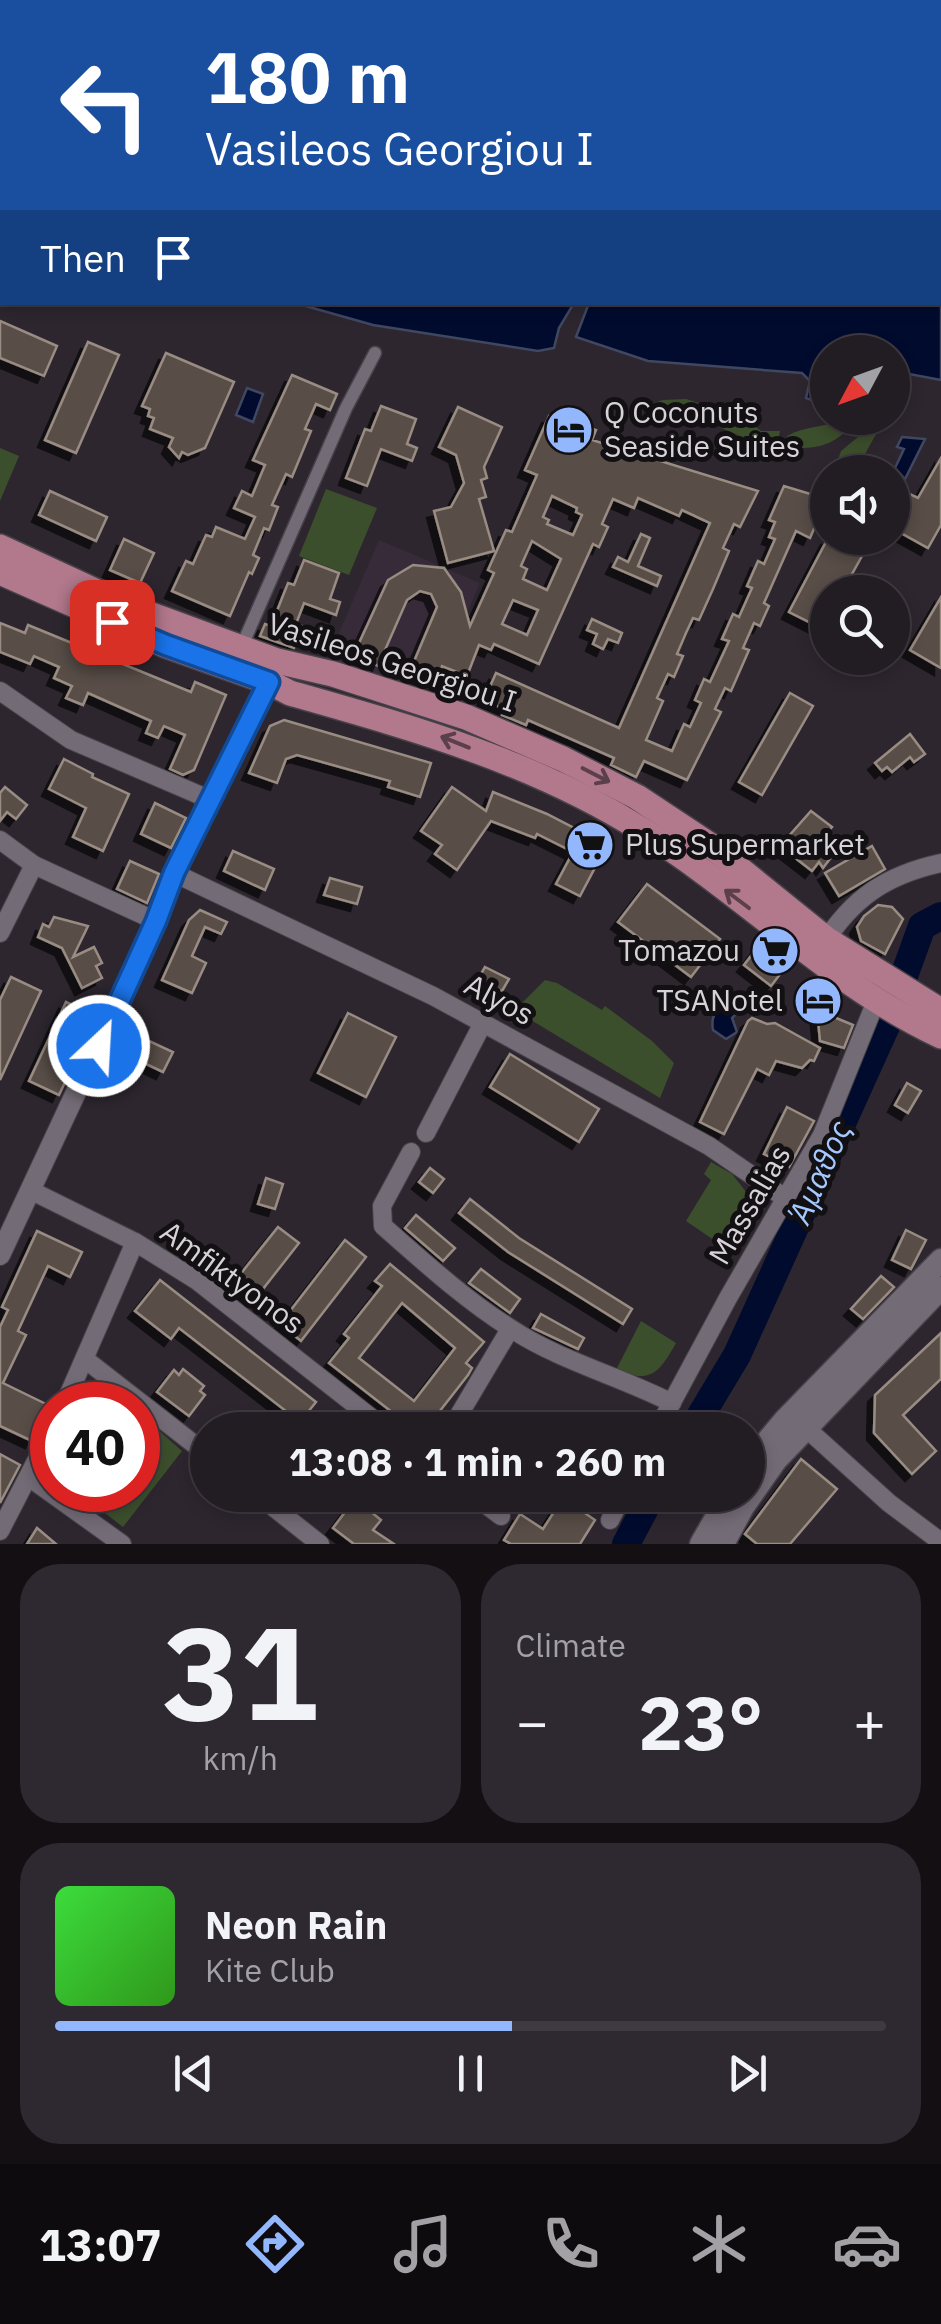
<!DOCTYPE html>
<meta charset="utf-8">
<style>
body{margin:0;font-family:"IBM Plex Sans",sans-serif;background:#2e2930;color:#f1f3f6;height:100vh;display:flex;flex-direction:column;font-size:38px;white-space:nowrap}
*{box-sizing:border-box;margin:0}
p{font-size:32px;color:#a2a1a6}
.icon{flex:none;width:55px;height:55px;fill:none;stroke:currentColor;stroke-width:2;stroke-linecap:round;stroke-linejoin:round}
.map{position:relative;height:1544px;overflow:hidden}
.side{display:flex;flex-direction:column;gap:20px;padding:20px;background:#130f13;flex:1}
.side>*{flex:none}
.guide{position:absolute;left:0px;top:0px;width:942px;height:305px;box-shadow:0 5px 15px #0003,0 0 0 2px #3f3a41;background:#1a4fa0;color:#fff;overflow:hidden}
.needle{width:65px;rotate:229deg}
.tools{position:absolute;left:810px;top:335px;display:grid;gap:20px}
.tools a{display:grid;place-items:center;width:100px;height:100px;border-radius:50%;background:#221c23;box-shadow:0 5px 15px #0003,0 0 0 2px #3f3a41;font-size:50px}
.speed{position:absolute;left:30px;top:1382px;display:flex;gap:20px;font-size:50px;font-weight:700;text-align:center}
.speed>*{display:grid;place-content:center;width:130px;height:130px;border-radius:50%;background:#221c23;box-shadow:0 5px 15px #0003,0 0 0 2px #3f3a41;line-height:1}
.speed .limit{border:15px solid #d22;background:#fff;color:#111}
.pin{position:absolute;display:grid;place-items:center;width:85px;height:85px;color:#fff;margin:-42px;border-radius:20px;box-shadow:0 5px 15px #0006}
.me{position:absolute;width:110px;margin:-55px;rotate:25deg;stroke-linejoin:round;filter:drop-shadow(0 0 8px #0008)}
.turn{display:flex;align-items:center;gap:35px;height:210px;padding:0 40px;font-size:45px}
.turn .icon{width:130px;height:130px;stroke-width:2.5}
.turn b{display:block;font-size:70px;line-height:85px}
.then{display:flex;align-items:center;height:95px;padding:0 40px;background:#0003;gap:20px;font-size:38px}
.big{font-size:75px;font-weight:800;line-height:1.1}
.side .widget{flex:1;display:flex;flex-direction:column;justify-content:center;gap:15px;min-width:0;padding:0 35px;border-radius:40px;background:#2e2930}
.side .dial{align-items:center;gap:0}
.dial b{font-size:130px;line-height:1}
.song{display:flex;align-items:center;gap:30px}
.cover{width:120px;height:120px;border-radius:15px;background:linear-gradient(135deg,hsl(120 70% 55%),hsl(110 70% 35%))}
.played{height:10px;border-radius:5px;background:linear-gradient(90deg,#92b7fd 55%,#3f3a41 55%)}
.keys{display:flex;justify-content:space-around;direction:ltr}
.heat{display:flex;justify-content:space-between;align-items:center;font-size:55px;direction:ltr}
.side .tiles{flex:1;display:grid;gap:20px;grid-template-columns:1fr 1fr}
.widget:last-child{grid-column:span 2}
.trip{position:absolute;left:190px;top:1412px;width:575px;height:100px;border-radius:50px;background:#221c23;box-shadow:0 5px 15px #0003,0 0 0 2px #3f3a41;font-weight:800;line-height:100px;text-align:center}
.menu{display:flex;height:160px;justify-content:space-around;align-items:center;background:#0e0b0e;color:#a2a1a6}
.menu .icon{width:70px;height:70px}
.menu .current{color:#92b7fd}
.menu b{font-size:45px;color:#f1f3f6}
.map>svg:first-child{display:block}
.commercial{fill:#372b3a}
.green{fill:#3c4f2c}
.water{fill:#000b2e;stroke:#404761;stroke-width:2.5}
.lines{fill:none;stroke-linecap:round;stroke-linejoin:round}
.river{stroke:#000b2e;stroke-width:28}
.building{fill:#594e46;stroke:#988c83;stroke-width:2.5;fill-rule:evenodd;filter:url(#shadow)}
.pedestrian-casing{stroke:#474249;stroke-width:15}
.minor-casing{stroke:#474249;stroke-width:20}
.tertiary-casing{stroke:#474249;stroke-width:22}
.secondary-casing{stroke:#474249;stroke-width:25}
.primary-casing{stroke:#474249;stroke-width:28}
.pedestrian{stroke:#736b76;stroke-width:12}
.minor{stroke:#736b76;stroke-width:18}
.tertiary{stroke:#736b76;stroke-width:20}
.secondary{stroke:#736b76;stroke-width:22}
.primary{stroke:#b2788c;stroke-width:25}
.oneway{stroke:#5b3f4a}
.route-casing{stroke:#114b97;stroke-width:25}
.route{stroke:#1a73e8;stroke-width:18}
.labels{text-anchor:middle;stroke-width:10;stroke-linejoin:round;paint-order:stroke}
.poi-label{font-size:30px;fill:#d7d2d8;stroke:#131014;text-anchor:start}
.street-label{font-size:30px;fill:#d7d2d8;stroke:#131014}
.water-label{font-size:32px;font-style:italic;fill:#a3c9fe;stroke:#131014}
</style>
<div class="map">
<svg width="941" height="1544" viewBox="0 0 941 1544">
<defs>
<filter id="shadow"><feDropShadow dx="-7" dy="7" stdDeviation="0" flood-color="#0009"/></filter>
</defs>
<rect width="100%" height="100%" fill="#2d262f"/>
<polygon class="commercial" points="379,540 480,583 432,694 327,661"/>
<g class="green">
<polygon points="686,399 743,417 761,431 780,431 777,446 756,443 703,420 646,410 644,406 663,400"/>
<polygon points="881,418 885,418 855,472 841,472 837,462 841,451"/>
<path d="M840,420L849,427C833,448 810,449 785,448L787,436C804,426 822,428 840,420Z"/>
<polygon points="0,448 19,456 0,501"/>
<polygon points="326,489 377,508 349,575 299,556"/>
<polygon points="545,980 557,983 602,1010 605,1006 652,1041 674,1063 660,1098 531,1020 518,1022 510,1015"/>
<polygon points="711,1162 732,1174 750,1197 745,1218 729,1236 730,1251 686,1221 711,1180 704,1174"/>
<path d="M641,1321L676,1343C659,1373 651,1384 616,1370Z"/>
<polygon points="88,1385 107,1386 129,1405 79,1405"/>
<polygon points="138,1412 182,1451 123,1527 75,1490 138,1490"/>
</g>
<g class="water">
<polygon points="0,0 941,0 941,380 893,371 892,352 828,352 827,384 819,403 806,398 810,381 802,373 648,361 576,337 589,303 940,302 940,2 2,2 2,196"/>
<polygon points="295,303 574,303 559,328 554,348 538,351 373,325"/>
<polygon points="247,388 263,394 253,422 236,415"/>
<polygon points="902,437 925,439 905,479 895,468 904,449 897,447"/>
<path d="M724,1004H733L738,1012L732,1018L737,1032L726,1039L713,1030C711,1019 714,1010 724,1004Z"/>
</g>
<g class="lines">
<g class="river">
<polyline points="692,1430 737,1355 886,1026 922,926 941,916"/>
<polyline points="626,1544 652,1495"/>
</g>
</g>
<g class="building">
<polygon points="0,321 57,346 44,376 0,358"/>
<polygon points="88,342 119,355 76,453 45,440"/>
<polygon points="166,353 234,382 205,448 188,455 182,452 179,458 169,447 173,438 150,429 154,418 148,416 150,409 142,406"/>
<polygon points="292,375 337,394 330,410 316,404 305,429 311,431 292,477 286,474 272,505 278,507 269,530 264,528 253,555 259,558 252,574 249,572 230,616 172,591 186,561 193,564 206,535 212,537 216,527 245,539 255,517 234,508 242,491 252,496 265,465 253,460"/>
<polygon points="381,406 416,419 407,444 417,448 412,461 381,449 367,486 346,478 365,429 371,431"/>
<polygon points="458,407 502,427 484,467 487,478 481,480 486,497 479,499 494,551 448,563 434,511 451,507 464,483 456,455 439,447"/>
<path d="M549,416L596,430L592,440L758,491L740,527L734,524L723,548L729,551L713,589L699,620L693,618L686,633L677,654L683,656L674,677L668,674L657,698L663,701L646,740L672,751L684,724L690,727L701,703L695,700L704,679L710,682L729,641L722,639L733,614L739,617L752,588L747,586L758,561L764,564L775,539L769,537L775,522L769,520L784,486L827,499L810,538L796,531L764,603L769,606L760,626L754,623L743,648L749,650L731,691L725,688L715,709L721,712L687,780L644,761L636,777L611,765L614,758L528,720L526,725L502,715L504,709L484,700L496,673L619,728L710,523L682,510L679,516L638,498L634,508L613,499L602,524L608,527L599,547L593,544L539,664L494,644L491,650L479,645L467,676L442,666L432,689L407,678L437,607L431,594L420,591L407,600L378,666L354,654L388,580L413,565L444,568L461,592L470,626L494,573L488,570L506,530L512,532L537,475L525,470ZM552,496L577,508L576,512L582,515L573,535L547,524L549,520L543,517ZM532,541L561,559L547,590L523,579L527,569L521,566ZM513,600L538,610L527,635L502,624Z"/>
<polygon points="941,458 941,525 928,548 892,528 892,486 918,498"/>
<polygon points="50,491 107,517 96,541 39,515"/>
<polygon points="641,534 650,538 638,566 661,576 657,586 613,567 618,557 628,562"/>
<polygon points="828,538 872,538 842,592 828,592 828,600 815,625 789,612"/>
<polygon points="124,539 154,553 140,583 110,570"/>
<polygon points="304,560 339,573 330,599 340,602 336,615 304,603 296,624 302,626 294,648 260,636 265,624 271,626 288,583 294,585"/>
<polygon points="941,597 941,668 910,650"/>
<polygon points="592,619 622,633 618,643 608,639 603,649 593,644 597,634 587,630"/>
<polygon points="0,623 25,633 28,625 191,692 195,682 226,695 194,770 183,775 170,769 185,735 164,726 158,738 146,733 151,721 88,693 83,705 66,698 72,686 54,678 59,667 34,656 30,664 0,652"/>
<polygon points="790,693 813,706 762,795 739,782"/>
<polygon points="284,720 431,763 420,797 388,787 390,781 297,755 286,759 277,783 249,773 270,726"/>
<polygon points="910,734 925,754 914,762 910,757 892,772 887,767 882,771 875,763"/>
<polygon points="64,759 93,774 92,777 129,794 103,851 73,837 86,808 49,789"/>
<polygon points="5,787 27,805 16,819 7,812 0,821 0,793"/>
<polygon points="452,787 486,811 493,792 547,814 607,845 580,896 556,884 573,852 537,834 535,838 491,821 457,870 435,854 442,845 421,831"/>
<polygon points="155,803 186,818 171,848 141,834"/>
<polygon points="811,811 832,827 828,832 842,843 823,868 819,862 812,871 780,846"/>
<polygon points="872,846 885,869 839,896 825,873"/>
<polygon points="233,851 274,869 265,890 224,871"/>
<polygon points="130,861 159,874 147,903 117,889"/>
<polygon points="330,878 362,887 357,904 324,895"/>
<polygon points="647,884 720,939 691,977 618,922"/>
<polygon points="878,905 892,907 903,919 885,954 861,941 857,927 864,916"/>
<polygon points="200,910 227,922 221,934 205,927 192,956 206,963 192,993 162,980 189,920"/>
<polygon points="54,917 88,926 73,957 94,947 102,963 96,966 102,978 82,988 62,948 38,937 43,924 49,927"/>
<polygon points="764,939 791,960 771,986 744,965"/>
<polygon points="485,967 509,979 502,991 478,979"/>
<polygon points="11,977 41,991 0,1080 0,1000"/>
<polygon points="66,1002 96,1016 59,1095 29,1081"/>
<polygon points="817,1010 853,1025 844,1048 820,1041"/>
<polygon points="348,1013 396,1037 366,1097 318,1073"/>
<polygon points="752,1018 767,1024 775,1023 820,1048 814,1061 810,1060 802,1068 776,1061 769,1075 757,1069 724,1134 700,1122 748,1021"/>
<polygon points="136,1035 173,1052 163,1072 127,1055"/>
<polygon points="510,1054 599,1109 579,1142 490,1087"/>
<polygon points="907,1083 921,1091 908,1113 895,1105"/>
<polygon points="787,1107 814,1121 789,1167 764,1154"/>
<polygon points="430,1168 444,1179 433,1193 419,1182"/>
<polygon points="266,1178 283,1184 275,1209 258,1204"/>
<polygon points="470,1199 519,1238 632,1309 623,1324 508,1252 459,1213"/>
<polygon points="416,1215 455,1248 443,1261 405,1228"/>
<polygon points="278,1227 299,1243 252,1303 231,1286"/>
<polygon points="906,1230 926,1240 911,1269 892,1260"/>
<polygon points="37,1231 82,1252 70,1277 48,1266 18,1331 26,1335 3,1383 50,1406 32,1441 0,1426 0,1327 8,1310 2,1307"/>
<polygon points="345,1240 366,1257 301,1341 280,1324"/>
<path d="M390,1264L484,1342L466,1363L472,1368L468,1375L425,1430H415L329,1363L349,1338L344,1334L382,1286L375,1281ZM402,1303L455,1348L414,1401L359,1358Z"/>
<polygon points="481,1269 520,1299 510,1313 469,1283"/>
<polygon points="881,1276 894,1287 863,1319 851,1309"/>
<polygon points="160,1280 316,1402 300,1422 179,1328 171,1339 135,1311"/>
<polygon points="541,1314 584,1338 578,1349 533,1328"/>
<polygon points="941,1333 941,1379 903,1415 936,1451 912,1474 874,1433 875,1395"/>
<polygon points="183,1369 204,1386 200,1391 205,1395 189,1416 157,1392 174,1370 179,1375"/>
<polygon points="0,1454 20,1465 0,1503"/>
<polygon points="801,1459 837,1489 790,1544 757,1544 745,1534"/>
<polygon points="563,1498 595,1520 580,1544 511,1544 504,1540 520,1514 543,1529"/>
<polygon points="355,1499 381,1520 373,1530 394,1544 354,1544 333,1528"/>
<polygon points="37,1528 56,1544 27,1544"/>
</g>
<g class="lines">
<g class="pedestrian-casing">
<polyline id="pedestrian" points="241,648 346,408 375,353"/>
</g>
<g class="minor-casing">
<g id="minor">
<polyline points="0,691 71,740 211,800"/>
<polyline points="0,840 34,865 156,921"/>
<polyline points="174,873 433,996 709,1146 785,1198"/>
<polyline points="0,933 34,865"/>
<path d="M822,946C852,898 886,875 941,863"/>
<polyline points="426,1133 483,1023"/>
<path d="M411,1152L382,1206L383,1226C423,1261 464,1299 510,1328C560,1361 619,1376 672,1403"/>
<polyline points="32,1191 135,1242 196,1280 387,1430"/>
<polyline points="86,1360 208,1455"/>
<polyline points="64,1405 135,1242"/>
<polyline points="794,1424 806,1428 889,1503 941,1542"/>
<polyline points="450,1430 510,1329"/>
<polyline points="657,1430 728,1298 822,1135 876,1001"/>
<polyline points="30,1478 122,1544"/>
<polyline points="258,1495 320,1544"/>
<polyline points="473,1495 501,1516"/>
<polyline points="610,1520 623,1495"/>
<polyline points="0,1531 52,1430"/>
</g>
</g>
<g class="tertiary-casing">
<polyline id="tertiary" points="0,1255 156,921 174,873 274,668"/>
</g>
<g class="secondary-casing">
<g id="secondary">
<polyline points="748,1464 784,1421 941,1260"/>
<polyline points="701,1544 729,1495"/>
<polyline points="723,1544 743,1507 776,1460 941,1288"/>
</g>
</g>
<g class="primary-casing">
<g id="primary">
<polyline points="0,547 130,607 277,661 333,674 466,717 563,759 637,797 711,846 826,939 941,1011"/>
<path d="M0,572L165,645L269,682L290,693C413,728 532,761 642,830C747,895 827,982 941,1036"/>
</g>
</g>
<use href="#pedestrian" class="pedestrian"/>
<use href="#minor" class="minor"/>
<use href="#tertiary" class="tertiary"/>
<use href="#secondary" class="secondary"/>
<use href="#primary" class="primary"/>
</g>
<defs><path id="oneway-shaft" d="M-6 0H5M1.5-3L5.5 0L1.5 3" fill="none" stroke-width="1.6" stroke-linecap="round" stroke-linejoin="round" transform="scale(2.5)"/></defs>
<g class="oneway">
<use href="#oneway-shaft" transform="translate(455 742) rotate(-158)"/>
<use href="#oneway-shaft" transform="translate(596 775) rotate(27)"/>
<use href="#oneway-shaft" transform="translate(737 899) rotate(-143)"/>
</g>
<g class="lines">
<g class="route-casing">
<polyline id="route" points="99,1046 156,921 174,873 269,682 166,645 112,622"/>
</g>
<use href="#route" class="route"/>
</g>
<defs>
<g id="hotel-disc" transform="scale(2.5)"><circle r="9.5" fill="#92b7fd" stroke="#131014"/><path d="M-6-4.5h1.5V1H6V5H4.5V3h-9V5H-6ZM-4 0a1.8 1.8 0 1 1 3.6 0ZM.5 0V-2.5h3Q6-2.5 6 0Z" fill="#111"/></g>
<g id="supermarket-disc" transform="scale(2.5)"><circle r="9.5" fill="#92b7fd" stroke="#131014"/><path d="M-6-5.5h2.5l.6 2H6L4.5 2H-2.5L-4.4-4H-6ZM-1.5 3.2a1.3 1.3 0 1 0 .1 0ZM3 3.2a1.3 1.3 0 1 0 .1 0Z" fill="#111"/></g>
</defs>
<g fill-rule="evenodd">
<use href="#hotel-disc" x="569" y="430"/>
<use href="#supermarket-disc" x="590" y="845"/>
<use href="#supermarket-disc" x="775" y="951"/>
<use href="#hotel-disc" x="818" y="1001"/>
</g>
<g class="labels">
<g class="poi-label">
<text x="604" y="423">Q Coconuts<tspan x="604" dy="34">Seaside Suites</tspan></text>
<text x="625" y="855">Plus Supermarket</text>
<text x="740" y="961" text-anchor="end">Tomazou</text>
<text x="783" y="1011" text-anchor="end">TSANotel</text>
</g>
<g class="street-label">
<text transform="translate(392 663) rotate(18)" y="10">Vasileos Georgiou I</text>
<text transform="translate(499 1000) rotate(28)" y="10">Alyos</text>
<text transform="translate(750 1205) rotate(-60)" y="10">Massalias</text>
<text transform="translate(232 1278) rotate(36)" y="10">Amfiktyonos</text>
</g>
<g class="water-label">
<text transform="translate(820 1172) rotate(-66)" y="11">Άμαθος</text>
</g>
</g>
</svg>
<div class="tools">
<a><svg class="needle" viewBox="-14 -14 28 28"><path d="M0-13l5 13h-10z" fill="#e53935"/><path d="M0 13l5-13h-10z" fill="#a2a1a6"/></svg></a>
<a><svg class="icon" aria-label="sound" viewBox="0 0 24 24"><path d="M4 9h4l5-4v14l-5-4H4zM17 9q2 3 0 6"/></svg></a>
<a><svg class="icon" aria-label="search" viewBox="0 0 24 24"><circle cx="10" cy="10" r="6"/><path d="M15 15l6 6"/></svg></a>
</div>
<div class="speed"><div class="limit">40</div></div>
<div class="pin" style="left:112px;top:622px;background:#d93025"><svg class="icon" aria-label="arrive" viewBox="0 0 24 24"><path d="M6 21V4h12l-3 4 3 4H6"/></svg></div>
<svg class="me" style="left:99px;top:1046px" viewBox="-20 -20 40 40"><circle r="17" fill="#1a73e8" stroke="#fff" stroke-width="3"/><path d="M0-11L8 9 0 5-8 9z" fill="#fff"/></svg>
<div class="trip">13:08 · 1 min · 260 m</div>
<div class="guide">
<div class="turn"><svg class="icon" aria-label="left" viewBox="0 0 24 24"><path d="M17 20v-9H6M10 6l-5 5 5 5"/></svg><div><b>180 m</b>Vasileos Georgiou I</div></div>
<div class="then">Then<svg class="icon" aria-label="arrive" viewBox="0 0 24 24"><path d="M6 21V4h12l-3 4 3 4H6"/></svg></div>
</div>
</div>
<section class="side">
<div class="tiles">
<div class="widget dial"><b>31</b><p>km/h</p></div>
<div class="widget"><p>Climate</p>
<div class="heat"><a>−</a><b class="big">23°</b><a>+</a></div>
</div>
<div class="widget">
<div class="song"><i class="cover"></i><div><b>Neon Rain</b><p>Kite Club</p></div></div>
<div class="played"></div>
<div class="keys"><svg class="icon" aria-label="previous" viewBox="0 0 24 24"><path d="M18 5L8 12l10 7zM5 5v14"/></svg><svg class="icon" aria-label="pause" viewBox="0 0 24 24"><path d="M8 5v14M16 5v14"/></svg><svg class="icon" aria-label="next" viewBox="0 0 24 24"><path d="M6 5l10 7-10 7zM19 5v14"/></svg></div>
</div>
</div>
</section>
<nav class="menu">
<b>13:07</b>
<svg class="icon current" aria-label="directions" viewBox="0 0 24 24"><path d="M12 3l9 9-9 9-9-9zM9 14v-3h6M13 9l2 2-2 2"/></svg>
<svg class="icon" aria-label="music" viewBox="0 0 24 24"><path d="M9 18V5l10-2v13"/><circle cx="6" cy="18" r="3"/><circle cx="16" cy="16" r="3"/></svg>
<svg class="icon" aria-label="phone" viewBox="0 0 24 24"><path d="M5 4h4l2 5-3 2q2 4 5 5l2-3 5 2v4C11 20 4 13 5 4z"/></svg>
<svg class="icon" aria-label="climate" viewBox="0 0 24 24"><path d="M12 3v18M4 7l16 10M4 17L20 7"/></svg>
<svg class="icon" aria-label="car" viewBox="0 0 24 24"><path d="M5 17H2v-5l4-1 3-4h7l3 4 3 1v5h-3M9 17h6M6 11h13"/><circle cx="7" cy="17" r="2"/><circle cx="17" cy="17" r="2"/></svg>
</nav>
